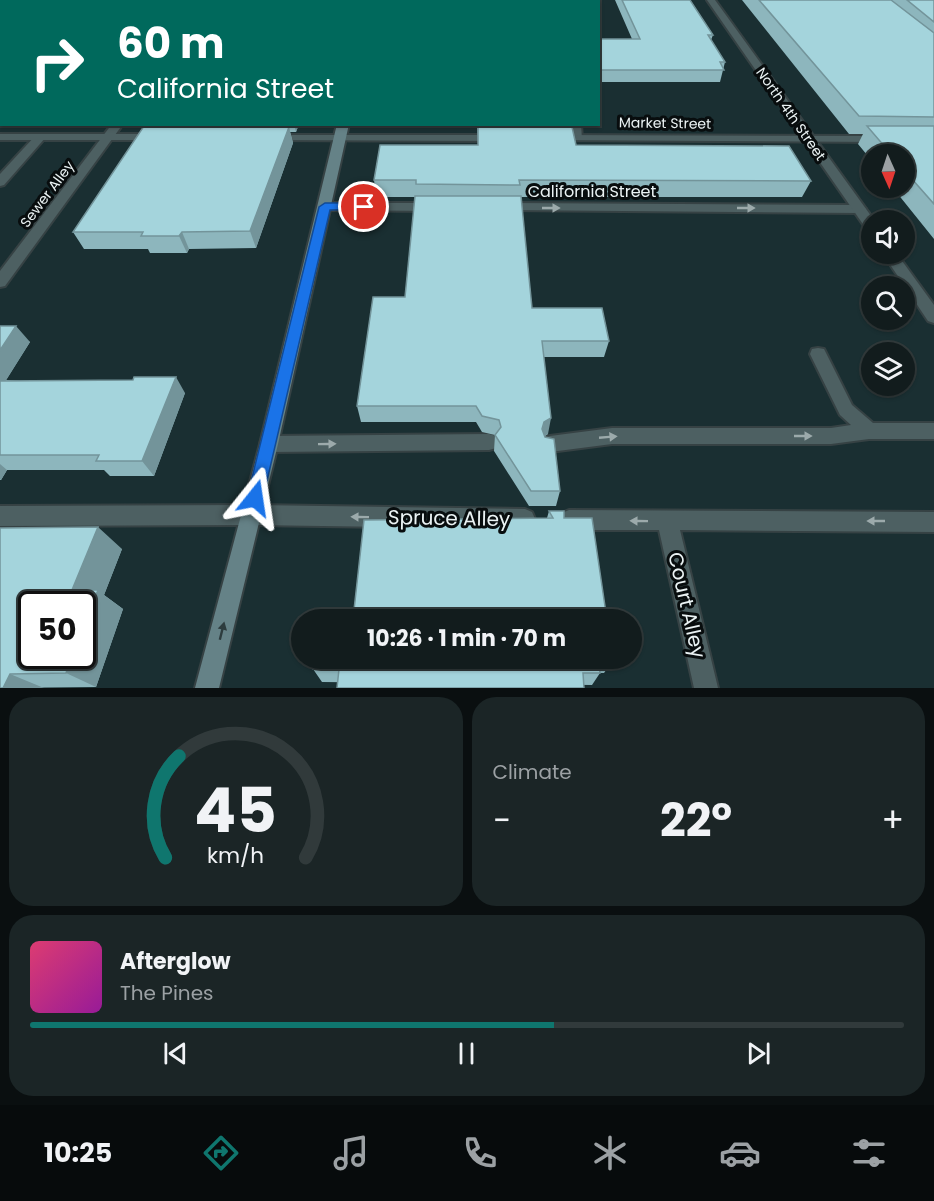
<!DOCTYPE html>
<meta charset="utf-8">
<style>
body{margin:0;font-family:Poppins,sans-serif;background:#1b2526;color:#f1f3f6;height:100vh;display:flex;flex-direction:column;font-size:22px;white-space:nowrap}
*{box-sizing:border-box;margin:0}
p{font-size:20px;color:#9ca1a4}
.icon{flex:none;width:33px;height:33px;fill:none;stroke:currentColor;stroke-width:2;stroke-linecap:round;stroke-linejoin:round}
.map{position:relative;height:688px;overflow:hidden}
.drawer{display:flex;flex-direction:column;gap:9px;padding:9px;background:#0a0f10;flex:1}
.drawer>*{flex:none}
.banner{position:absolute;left:0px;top:0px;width:600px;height:126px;box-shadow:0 2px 4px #0004,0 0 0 2px #313a3b;background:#00695c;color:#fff;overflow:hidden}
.needle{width:39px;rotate:177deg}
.fabs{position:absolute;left:861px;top:144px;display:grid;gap:12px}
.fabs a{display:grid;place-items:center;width:54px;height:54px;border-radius:50%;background:#121c1d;box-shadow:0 2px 4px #0004,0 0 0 2px #313a3b;font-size:30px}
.speed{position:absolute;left:18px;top:591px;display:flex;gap:12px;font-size:30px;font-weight:700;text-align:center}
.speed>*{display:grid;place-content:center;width:78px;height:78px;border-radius:50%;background:#121c1d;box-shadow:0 2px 4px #0004,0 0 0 2px #313a3b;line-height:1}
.speed .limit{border:3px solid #111;border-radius:9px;background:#fff;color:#111}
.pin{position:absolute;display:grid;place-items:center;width:51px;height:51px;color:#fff;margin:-26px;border:3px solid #fff;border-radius:50%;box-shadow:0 2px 6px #0007}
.me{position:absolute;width:66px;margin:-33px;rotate:15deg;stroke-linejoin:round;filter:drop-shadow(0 0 4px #0008)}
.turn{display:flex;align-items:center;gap:21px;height:126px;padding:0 18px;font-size:27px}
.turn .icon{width:78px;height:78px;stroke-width:2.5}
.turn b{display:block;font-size:42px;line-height:51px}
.big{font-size:45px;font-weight:700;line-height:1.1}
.drawer .widget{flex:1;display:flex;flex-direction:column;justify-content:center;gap:9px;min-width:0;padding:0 21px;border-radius:24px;background:#1b2526}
.drawer .dial{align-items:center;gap:0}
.dial svg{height:156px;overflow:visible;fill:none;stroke:#313a3b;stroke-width:7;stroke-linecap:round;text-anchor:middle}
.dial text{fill:#f1f3f6;stroke:none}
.song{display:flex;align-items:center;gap:18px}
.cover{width:72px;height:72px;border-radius:9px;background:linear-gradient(135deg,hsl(340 70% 55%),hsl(300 70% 35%))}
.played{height:6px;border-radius:3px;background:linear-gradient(90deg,#0f766e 60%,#313a3b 60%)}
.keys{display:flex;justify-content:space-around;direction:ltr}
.heat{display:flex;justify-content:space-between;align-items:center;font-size:33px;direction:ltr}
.drawer .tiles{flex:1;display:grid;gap:9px;grid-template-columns:1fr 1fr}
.widget:last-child{grid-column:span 2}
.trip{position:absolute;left:291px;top:609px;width:351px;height:60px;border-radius:30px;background:#121c1d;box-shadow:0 2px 4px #0004,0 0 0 2px #313a3b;font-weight:700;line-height:60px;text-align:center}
.tabs{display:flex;height:96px;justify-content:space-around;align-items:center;background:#070b0c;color:#9ca1a4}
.tabs .icon{width:42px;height:42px}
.tabs .on{color:#0f766e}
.tabs b{font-size:27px;color:#f1f3f6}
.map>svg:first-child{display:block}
.built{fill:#1a2f32;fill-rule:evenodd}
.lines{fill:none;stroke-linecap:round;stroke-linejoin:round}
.service-casing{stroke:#364244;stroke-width:4}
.minor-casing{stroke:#364244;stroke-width:4}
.tertiary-casing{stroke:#364244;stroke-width:4}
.secondary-casing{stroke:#364244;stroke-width:4}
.service{fill:#4d6062;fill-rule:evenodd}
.minor{fill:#4d6062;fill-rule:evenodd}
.tertiary{fill:#4d6062;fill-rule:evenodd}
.secondary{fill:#658287;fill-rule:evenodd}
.wall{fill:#8db6bd}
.shaded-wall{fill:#73949a}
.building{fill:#a4d4dc;stroke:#73949a;stroke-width:1.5}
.oneway{fill:#9caaab}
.oneway2{fill:#2d3c3e}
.route{fill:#1a73e8;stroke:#114b97;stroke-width:1.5}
.labels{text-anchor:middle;stroke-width:6;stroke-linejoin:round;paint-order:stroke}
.far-street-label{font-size:14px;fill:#ebf3f4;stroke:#080d0e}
.street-label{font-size:16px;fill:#ebf3f4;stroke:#080d0e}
.near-street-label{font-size:20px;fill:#ebf3f4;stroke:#080d0e}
</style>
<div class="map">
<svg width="934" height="688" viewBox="0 0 934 688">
<rect width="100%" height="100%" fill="#182527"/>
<path class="built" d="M0,0H934V688H0ZM2,2H598V124H2ZM872,154H904V188H872ZM872,220H904V254H872ZM872,286H904V320H872ZM872,352H904V386H872ZM32,604H82V656H32ZM302,620H632V658H302Z"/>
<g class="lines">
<g class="service-casing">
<g id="service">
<polygon points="544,0 552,0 553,2 545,2"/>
<polygon points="112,124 123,124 5,286 0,287 0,271"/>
<polygon points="569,124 581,124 582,140 574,140"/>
<polygon points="36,135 46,137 4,185 0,186 0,174"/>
<polygon points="325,203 435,203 442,207 435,211 320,210 320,204"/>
<polygon points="500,203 859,205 866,209 859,213 495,210 493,207"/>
<polygon points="818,348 824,349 852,405 873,423 934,423 934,439 869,439 831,444 612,444 550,452 543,450 541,444 543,438 550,436 612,428 831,428 851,425 840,415 810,354 812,349"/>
<polygon points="489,434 496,436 498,442 496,448 489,450 269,452 262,450 260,444 262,438 269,436"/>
<polygon points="250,505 525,509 532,512 535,519 532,526 525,529 250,525 0,526 0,506"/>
<polygon points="569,510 934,512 934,532 680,530 718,688 694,688 659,530 569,530 562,527 559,520 562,513"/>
</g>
</g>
<g class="minor-casing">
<g id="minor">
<polygon points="707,0 715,0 874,220 872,220 872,231 867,230"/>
<polygon points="883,254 897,254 934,305 934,323 928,321"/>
</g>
</g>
<g class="tertiary-casing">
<g id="tertiary">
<polygon points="0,134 158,134 164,137 158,140 0,140"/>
<polygon points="271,135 500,135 506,138 500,141 267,140 267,136"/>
<polygon points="553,135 881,136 887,139 881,142 549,140 547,138"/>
</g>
</g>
<g class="secondary-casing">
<g id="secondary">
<rect x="372" y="0" width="8" height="2"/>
<polygon points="337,124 349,124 278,444 219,688 195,688 260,444"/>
</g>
</g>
<use href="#service" class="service"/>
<use href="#minor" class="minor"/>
<use href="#tertiary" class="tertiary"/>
<use href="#secondary" class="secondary"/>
</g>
<g class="wall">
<polygon points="615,0 690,0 713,35 711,40 725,62 720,82 598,82 598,39 632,39"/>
<polygon points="742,0 934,0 934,239 893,188 904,188 904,154 872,154 872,161 858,144 863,134 849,134"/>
<polygon points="154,124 299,124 296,132 290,132 293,143 256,248 189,249 187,253 150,253 148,249 84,249 73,232 155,126"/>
<polygon points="477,124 569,124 568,127 576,145 811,181 802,197 521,197 532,308 609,341 604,357 544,357 548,434 545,436 560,491 556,506 529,506 494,451 495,435 482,432 476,422 361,422 357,406 405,297 415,197 376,197 374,180 478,145"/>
<polygon points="0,326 30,342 6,380 185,393 154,476 110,476 104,470 7,470 1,480 0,480"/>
<polygon points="549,511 564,518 354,610 547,518"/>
<polygon points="0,528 122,549 104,595 123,609 96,687 0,688"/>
<polygon points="314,658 613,660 604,673 600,673 592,685 322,682 313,669"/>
</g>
<g class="shaded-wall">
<polygon points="338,0 348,0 347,2 338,2"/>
<polygon points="2,78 2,115 0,116 0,80"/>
<polygon points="294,124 299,124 296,132"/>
<polygon points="289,127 293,143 256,248 250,231"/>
<polygon points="182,232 189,249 187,253 179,236"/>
<polygon points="16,326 30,342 0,390 0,350"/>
<polygon points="176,377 185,393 154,476 142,461"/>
<polygon points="551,418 548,434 541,437 544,422"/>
<polygon points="0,464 7,470 1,480 0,479"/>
<polygon points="98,527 122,549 104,595 123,609 96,687 66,673 72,656 82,656 82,629 72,590"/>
<polygon points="10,674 44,688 3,688"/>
</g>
<g class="building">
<polygon points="0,0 338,0 338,2 2,2 2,78 0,80"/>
<polygon points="622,0 690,0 713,35 708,35 725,62 720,62 724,70 598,70 598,39 640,39"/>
<polygon points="759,0 891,0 934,33 934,117 859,116"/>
<polygon points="907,0 934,0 934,22"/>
<polygon points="144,126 289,127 250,231 182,232 179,236 141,236 143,232 73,232"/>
<polygon points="867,126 934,126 934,204 904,170 904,154 891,154"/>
<polygon points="478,127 572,127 576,145 789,146 811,181 519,180 520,185 416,184 416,180 374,180 380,145 478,145"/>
<polygon points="415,196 521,196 532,308 602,308 609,341 542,341 551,418 544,422 542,429 545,437 554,439 560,491 531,491 495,435 501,427 499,420 482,416 476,406 357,406 373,297 405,297"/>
<polygon points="0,326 16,326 0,350"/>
<polygon points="134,377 176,377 142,461 96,461 99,455 0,455 0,381 133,380"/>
<polygon points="549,511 564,511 564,518 592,518 607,620 320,620 321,611 354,610 364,520 553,518"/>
<polygon points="98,527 72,590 98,590 82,629 82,604 32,604 32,656 72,656 66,673 10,674 3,688 0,688 0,528"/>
<polygon points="314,658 612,658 613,660 599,660 600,673 583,673 584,688 337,688 339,669 313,669"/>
</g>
<defs><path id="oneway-solid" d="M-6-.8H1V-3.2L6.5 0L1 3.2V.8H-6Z" transform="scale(1.5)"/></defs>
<g class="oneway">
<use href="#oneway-solid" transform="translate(551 208)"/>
<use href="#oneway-solid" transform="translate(746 208)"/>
<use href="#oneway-solid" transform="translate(803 436)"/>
<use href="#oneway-solid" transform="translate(608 437) rotate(-5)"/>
<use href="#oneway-solid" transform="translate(327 444) rotate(-1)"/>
<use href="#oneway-solid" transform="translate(360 517) rotate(-179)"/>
<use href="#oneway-solid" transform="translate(639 521) rotate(-179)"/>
<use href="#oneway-solid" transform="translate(876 521) rotate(-180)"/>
</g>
<use class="oneway2" href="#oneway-solid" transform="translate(222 631) rotate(-76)"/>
<polygon class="route" points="364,203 370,207 368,209 330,210 263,498 261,503 255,505 249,503 247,498 319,207 325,203"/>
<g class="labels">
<g class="far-street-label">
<text transform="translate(791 114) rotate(55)" y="5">North 4th Street</text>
<text transform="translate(665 123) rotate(1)" y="5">Market Street</text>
<text transform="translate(47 194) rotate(-53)" y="5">Sewer Alley</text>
</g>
<g class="street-label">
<text x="592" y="197">California Street</text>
</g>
<g class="near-street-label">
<text transform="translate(449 518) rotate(1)" y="7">Spruce Alley</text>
<text transform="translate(687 605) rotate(77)" y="7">Court Alley</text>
</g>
</g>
</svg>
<div class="fabs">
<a><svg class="needle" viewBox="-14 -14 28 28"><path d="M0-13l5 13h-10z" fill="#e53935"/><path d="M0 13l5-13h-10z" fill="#9ca1a4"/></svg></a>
<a><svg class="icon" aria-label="sound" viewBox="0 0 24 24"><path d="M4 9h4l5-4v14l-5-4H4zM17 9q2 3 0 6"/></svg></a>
<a><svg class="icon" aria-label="search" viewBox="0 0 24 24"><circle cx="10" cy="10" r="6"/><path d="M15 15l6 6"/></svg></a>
<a><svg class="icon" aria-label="layers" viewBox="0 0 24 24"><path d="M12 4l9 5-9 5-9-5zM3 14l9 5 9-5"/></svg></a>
</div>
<div class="speed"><div class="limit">50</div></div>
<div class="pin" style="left:364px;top:207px;background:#d93025"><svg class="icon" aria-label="arrive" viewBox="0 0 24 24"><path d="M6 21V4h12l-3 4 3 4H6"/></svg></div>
<svg class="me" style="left:255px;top:498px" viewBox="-20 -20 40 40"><path d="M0-17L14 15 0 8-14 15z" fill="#1a73e8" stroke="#fff" stroke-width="4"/></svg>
<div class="trip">10:26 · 1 min · 70 m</div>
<div class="banner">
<div class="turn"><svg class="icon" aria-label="right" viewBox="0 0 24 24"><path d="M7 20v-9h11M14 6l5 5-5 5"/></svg><div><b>60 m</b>California Street</div></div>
</div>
</div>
<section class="drawer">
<div class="tiles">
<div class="widget dial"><svg viewBox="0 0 100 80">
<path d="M14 69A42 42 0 1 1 86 69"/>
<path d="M14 69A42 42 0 0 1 21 17" stroke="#0f766e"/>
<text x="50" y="56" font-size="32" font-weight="700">45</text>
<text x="50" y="72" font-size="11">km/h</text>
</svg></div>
<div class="widget"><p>Climate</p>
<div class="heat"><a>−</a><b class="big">22°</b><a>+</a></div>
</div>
<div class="widget">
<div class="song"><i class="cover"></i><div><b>Afterglow</b><p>The Pines</p></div></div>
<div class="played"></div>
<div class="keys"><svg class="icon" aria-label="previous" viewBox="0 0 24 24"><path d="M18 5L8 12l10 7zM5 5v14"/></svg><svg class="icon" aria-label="pause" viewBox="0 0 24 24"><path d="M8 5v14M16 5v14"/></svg><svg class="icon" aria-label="next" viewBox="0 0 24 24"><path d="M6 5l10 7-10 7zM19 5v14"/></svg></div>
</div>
</div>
</section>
<nav class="tabs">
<b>10:25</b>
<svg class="icon on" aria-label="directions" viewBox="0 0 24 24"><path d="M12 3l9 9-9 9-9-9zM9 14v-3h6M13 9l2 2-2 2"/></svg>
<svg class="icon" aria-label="music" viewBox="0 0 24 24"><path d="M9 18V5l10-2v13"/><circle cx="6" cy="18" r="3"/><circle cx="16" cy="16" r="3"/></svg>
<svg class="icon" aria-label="phone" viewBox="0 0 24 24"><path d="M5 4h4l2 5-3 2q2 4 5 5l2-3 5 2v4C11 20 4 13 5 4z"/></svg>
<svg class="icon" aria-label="climate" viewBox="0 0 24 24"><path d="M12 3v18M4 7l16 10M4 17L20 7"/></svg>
<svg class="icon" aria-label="car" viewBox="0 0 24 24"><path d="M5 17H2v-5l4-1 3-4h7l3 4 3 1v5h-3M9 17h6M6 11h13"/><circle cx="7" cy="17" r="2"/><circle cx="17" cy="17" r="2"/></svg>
<svg class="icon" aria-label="filters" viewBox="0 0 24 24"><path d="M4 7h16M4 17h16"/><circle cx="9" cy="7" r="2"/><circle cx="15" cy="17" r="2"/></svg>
</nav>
